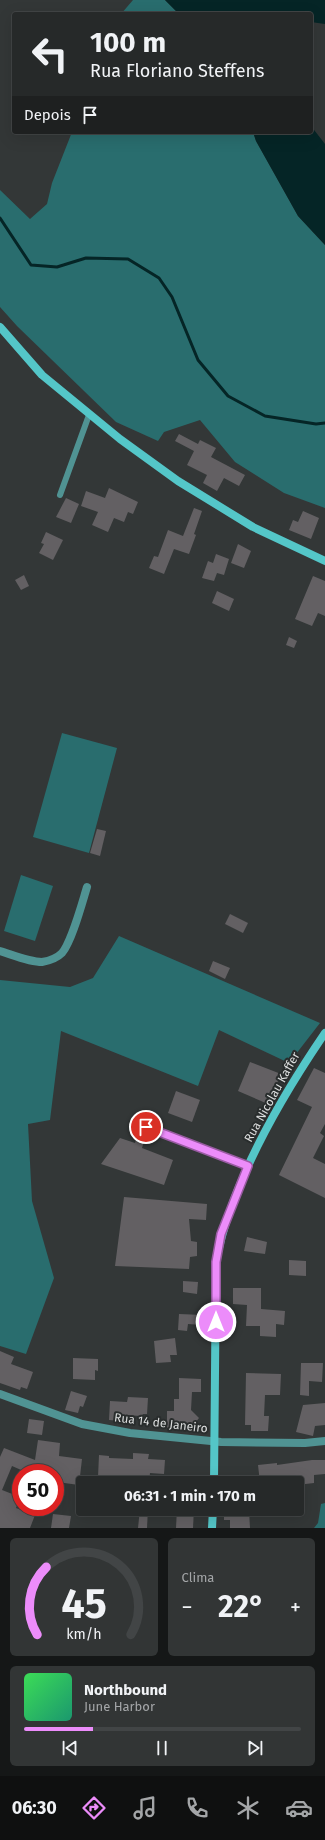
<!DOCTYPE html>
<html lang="pt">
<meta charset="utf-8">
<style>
body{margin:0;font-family:"Fira Sans",sans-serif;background:#323535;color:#f1f3f6;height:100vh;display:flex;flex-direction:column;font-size:15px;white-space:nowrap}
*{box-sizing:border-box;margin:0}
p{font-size:13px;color:#a4a6a8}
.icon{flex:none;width:22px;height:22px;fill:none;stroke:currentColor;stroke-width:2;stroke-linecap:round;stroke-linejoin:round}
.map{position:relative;height:1528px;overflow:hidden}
.details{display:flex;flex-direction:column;gap:10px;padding:10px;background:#151717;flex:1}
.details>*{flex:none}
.banner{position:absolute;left:12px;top:12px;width:301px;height:122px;border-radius:4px;box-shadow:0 4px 16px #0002,0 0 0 1px #424546;background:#262929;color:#f1f3f6;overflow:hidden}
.speed{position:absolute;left:12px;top:1464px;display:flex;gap:8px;font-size:20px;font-weight:700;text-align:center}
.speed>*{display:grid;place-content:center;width:52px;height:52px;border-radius:50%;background:#262929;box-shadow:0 4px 16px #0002,0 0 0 1px #424546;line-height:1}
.speed .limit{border:6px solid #d22;background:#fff;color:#111}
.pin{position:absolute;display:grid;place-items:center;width:34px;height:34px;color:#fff;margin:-17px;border:2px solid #fff;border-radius:50%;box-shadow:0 1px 4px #0007}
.me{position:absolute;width:44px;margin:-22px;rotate:0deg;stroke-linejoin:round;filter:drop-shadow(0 0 3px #0008)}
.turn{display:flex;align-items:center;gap:14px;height:84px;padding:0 12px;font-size:18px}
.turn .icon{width:52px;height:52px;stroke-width:2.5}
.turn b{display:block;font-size:28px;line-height:34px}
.then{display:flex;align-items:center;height:38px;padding:0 12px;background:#0003;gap:8px;font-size:15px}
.big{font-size:30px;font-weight:700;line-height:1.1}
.details .tile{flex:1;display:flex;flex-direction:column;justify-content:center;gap:6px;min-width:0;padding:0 14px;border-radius:6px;background:#323535}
.details .dial{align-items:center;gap:0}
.dial svg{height:104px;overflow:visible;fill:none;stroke:#424546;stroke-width:7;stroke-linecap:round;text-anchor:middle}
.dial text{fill:#f1f3f6;stroke:none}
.song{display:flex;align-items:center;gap:12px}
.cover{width:48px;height:48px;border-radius:6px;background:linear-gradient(135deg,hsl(130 70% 55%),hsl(160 70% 35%))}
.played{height:4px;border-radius:2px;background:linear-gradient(90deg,#ec8cfa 25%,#424546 25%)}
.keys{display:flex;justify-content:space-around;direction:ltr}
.heat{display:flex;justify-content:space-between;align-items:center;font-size:22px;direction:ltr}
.details .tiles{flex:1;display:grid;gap:10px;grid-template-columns:1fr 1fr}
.tile:last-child{grid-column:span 2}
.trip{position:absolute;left:76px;top:1476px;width:228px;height:40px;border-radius:4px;background:#262929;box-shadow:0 4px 16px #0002,0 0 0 1px #424546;font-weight:700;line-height:40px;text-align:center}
.dock{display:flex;height:64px;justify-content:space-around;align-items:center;background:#0f1010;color:#a4a6a8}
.dock .icon{width:28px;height:28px}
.dock .selected{color:#ec8cfa}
.dock b{font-size:18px;color:#f1f3f6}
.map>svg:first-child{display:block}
.green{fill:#296d6e}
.water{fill:#052526}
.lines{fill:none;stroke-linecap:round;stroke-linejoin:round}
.stream{stroke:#052526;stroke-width:3}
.building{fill:#636063}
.lane{stroke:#509393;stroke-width:6}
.street{stroke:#509393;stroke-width:8}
.secondary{stroke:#54c6c8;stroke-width:8}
.route-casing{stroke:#995ba2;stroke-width:10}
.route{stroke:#ec8cfa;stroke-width:7}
.labels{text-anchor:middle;stroke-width:4;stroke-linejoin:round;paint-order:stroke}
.street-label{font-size:12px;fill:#dcdede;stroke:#292d2d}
</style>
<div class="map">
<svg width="325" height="1528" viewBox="0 0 325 1528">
<rect width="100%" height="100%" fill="#333737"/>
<g class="green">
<polygon points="133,0 165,0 179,14 121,14"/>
<polygon points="72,132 253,132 256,141 298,216 325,245 325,508 284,493 235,462 200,420 164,432 158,441 116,422 17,326 0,307 0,190 30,219 47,204 52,183"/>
<polygon points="62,733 117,748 89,853 33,837"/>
<polygon points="21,875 53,886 35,941 4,931"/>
<polygon points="119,936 320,1023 289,1063 219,1030 198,1086 61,1031 50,1120 28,1124 32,1201 54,1278 26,1354 0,1346 0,980 70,987 93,978"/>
<polygon points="325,1503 325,1528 314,1528 318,1523 321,1504"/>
</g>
<g class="water">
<polygon points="165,0 325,0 325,24 311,22 311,14 179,14"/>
<polygon points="311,126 325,144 325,245 298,216 256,141 253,132 311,132"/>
</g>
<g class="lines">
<polyline class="stream" points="0,218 31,265 57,267 86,258 128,259 159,278 172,297 198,360 228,396 265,416 316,424 325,423"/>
</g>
<g class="building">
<polygon points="179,434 198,444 200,440 216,448 211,457 245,475 239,486 224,478 217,491 203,483 207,475 187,465 194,451 175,441"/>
<polygon points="109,488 138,502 133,514 128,512 124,522 114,518 108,532 92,525 98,512 81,506 86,491 105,498"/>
<polygon points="66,498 79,504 71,523 56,517"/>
<polygon points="194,508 202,511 194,534 196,535 189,554 174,549 164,574 149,568 154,556 158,557 168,530 183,536"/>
<polygon points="303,511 319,518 311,539 289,530 293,520 298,522"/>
<polygon points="46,532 63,540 53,560 39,553 44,544 41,543"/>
<polygon points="238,544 251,551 244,568 231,563"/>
<polygon points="216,554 229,559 224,575 217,573 214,581 202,578 208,561 213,563"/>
<polygon points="24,575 29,586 21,590 15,580"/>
<polygon points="313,576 325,581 325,616 318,613 312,626 295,619"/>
<polygon points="217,591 234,599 229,611 212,603"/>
<polygon points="289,637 297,641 294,648 286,645"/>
<polygon points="97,829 106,831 100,856 90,853"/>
<polygon points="230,914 248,923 243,933 225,924"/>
<polygon points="213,961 230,968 225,979 209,971"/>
<polygon points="250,1062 281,1074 268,1104 238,1091"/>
<polygon points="314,1068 325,1073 325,1124 320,1133 324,1136 313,1158 325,1164 325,1198 279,1175 312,1107 297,1100"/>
<polygon points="176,1091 200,1100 192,1122 168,1113"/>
<polygon points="137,1136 145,1138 142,1148 173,1160 164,1185 101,1164 120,1138 135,1143"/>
<polygon points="124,1197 207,1204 206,1220 189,1219 191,1241 197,1242 197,1256 190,1257 189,1269 115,1266"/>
<polygon points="247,1237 267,1242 265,1254 244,1251"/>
<polygon points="289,1260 306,1261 306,1276 289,1275"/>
<polygon points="183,1281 198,1282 197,1294 183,1292"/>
<polygon points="233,1288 261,1288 261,1309 285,1311 284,1325 276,1324 276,1337 260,1336 260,1326 246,1326 247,1305 233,1304"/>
<polygon points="179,1314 203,1315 202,1325 188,1324 187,1331 178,1330"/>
<polygon points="175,1338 177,1355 170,1355 171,1362 156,1363 154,1341"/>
<polygon points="0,1351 14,1357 11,1364 33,1372 27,1389 21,1387 20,1390 0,1383"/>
<polygon points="73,1358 98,1359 98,1371 95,1370 95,1380 73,1379"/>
<polygon points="301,1363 323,1363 322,1382 309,1381 309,1396 300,1395"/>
<polygon points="246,1373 281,1374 280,1395 265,1395 264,1416 269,1416 268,1431 251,1431 251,1425 245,1425"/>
<polygon points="179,1378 201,1379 201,1392 192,1392 191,1410 199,1418 191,1428 167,1428 167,1411 174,1411 174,1399 179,1399"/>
<polygon points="71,1391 87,1396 83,1407 80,1406 78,1413 65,1410"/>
<polygon points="128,1397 148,1398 147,1414 143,1414 142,1416 123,1415 123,1421 109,1420 110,1401 127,1402"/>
<polygon points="325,1403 325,1425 315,1426 313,1436 296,1432 303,1405"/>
<polygon points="29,1419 44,1421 42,1435 27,1433"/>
<polygon points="38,1440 60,1443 59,1456 82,1459 79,1485 57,1482 58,1473 28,1473 12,1466 2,1490 20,1497 16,1508 35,1515 30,1528 0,1528 0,1457 4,1448 35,1460"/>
<polygon points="133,1453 149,1454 148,1459 165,1460 164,1474 150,1473 149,1482 131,1481 131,1483 118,1483 118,1480 98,1477 99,1455 109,1456 109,1458 133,1459"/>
<polygon points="312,1460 325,1460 325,1474 314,1475 314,1483 297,1485 297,1483 260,1483 258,1465 277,1463 277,1465"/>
<polygon points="140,1509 148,1509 147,1528 138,1528"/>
<polygon points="177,1509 194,1509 193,1528 176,1528"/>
<polygon points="249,1510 250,1528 230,1528 230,1520 224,1520 224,1511"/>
<polygon points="53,1514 71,1516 69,1528 51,1528"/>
</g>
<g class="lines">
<polyline class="lane" points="60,495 89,415"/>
<g class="street">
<path d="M0,951C13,955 29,962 42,962C48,961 57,958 62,953C72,941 82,903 87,887"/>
<polyline points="146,1127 248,1166"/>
<polyline points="0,1394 82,1424 130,1433 221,1442 305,1443 325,1441"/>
</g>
<g class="secondary">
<polyline points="0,327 42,375 120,439 178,481 253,527 325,561"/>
<path d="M214,1483L216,1262C231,1182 280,1099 325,1033"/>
<polyline points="212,1528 213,1509"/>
</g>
</g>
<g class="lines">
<g class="route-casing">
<polyline id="route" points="146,1127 248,1166 221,1234 216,1262 216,1322"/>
</g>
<use href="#route" class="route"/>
</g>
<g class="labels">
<g class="street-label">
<text transform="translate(272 1097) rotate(-61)" y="4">Rua Nicolau Kaffer</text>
<text transform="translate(161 1423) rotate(7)" y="4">Rua 14 de Janeiro</text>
</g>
</g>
</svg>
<div class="speed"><div class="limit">50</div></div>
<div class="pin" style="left:146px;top:1127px;background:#d93025"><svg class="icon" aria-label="arrive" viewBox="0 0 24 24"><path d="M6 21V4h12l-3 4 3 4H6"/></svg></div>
<svg class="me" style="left:216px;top:1322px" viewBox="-20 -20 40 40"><circle r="17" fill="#ec8cfa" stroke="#fff" stroke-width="3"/><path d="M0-11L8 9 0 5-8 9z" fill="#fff"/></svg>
<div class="trip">06:31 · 1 min · 170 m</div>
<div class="banner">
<div class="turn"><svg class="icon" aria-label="left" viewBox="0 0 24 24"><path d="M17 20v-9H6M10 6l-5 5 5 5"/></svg><div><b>100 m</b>Rua Floriano Steffens</div></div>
<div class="then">Depois<svg class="icon" aria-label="arrive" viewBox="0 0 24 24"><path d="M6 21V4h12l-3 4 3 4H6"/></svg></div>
</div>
</div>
<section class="details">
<div class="tiles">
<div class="tile dial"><svg viewBox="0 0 100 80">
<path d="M14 69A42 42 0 1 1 86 69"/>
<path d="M14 69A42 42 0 0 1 21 17" stroke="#ec8cfa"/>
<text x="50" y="56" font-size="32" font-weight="700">45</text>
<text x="50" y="72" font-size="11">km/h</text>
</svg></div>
<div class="tile"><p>Clima</p>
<div class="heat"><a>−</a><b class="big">22°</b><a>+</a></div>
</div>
<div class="tile">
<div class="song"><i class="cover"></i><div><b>Northbound</b><p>June Harbor</p></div></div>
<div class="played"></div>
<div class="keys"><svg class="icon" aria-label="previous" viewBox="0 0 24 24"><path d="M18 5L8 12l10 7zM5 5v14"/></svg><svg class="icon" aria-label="pause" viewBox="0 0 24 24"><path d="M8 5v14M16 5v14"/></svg><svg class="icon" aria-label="next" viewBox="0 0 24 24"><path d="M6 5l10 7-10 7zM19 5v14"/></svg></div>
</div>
</div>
</section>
<nav class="dock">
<b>06:30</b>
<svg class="icon selected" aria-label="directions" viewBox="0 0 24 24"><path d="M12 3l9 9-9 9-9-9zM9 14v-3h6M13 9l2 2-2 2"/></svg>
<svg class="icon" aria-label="music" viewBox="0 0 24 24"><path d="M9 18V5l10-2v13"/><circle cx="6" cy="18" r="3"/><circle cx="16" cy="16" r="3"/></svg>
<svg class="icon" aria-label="phone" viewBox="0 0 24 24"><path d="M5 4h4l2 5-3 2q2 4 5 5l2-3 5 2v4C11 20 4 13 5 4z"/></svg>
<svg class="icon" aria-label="climate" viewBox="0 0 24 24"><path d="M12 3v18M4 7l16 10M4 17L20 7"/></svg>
<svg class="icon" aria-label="car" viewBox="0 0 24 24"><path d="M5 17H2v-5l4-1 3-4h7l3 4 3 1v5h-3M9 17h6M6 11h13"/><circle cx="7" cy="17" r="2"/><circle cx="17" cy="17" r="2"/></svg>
</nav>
